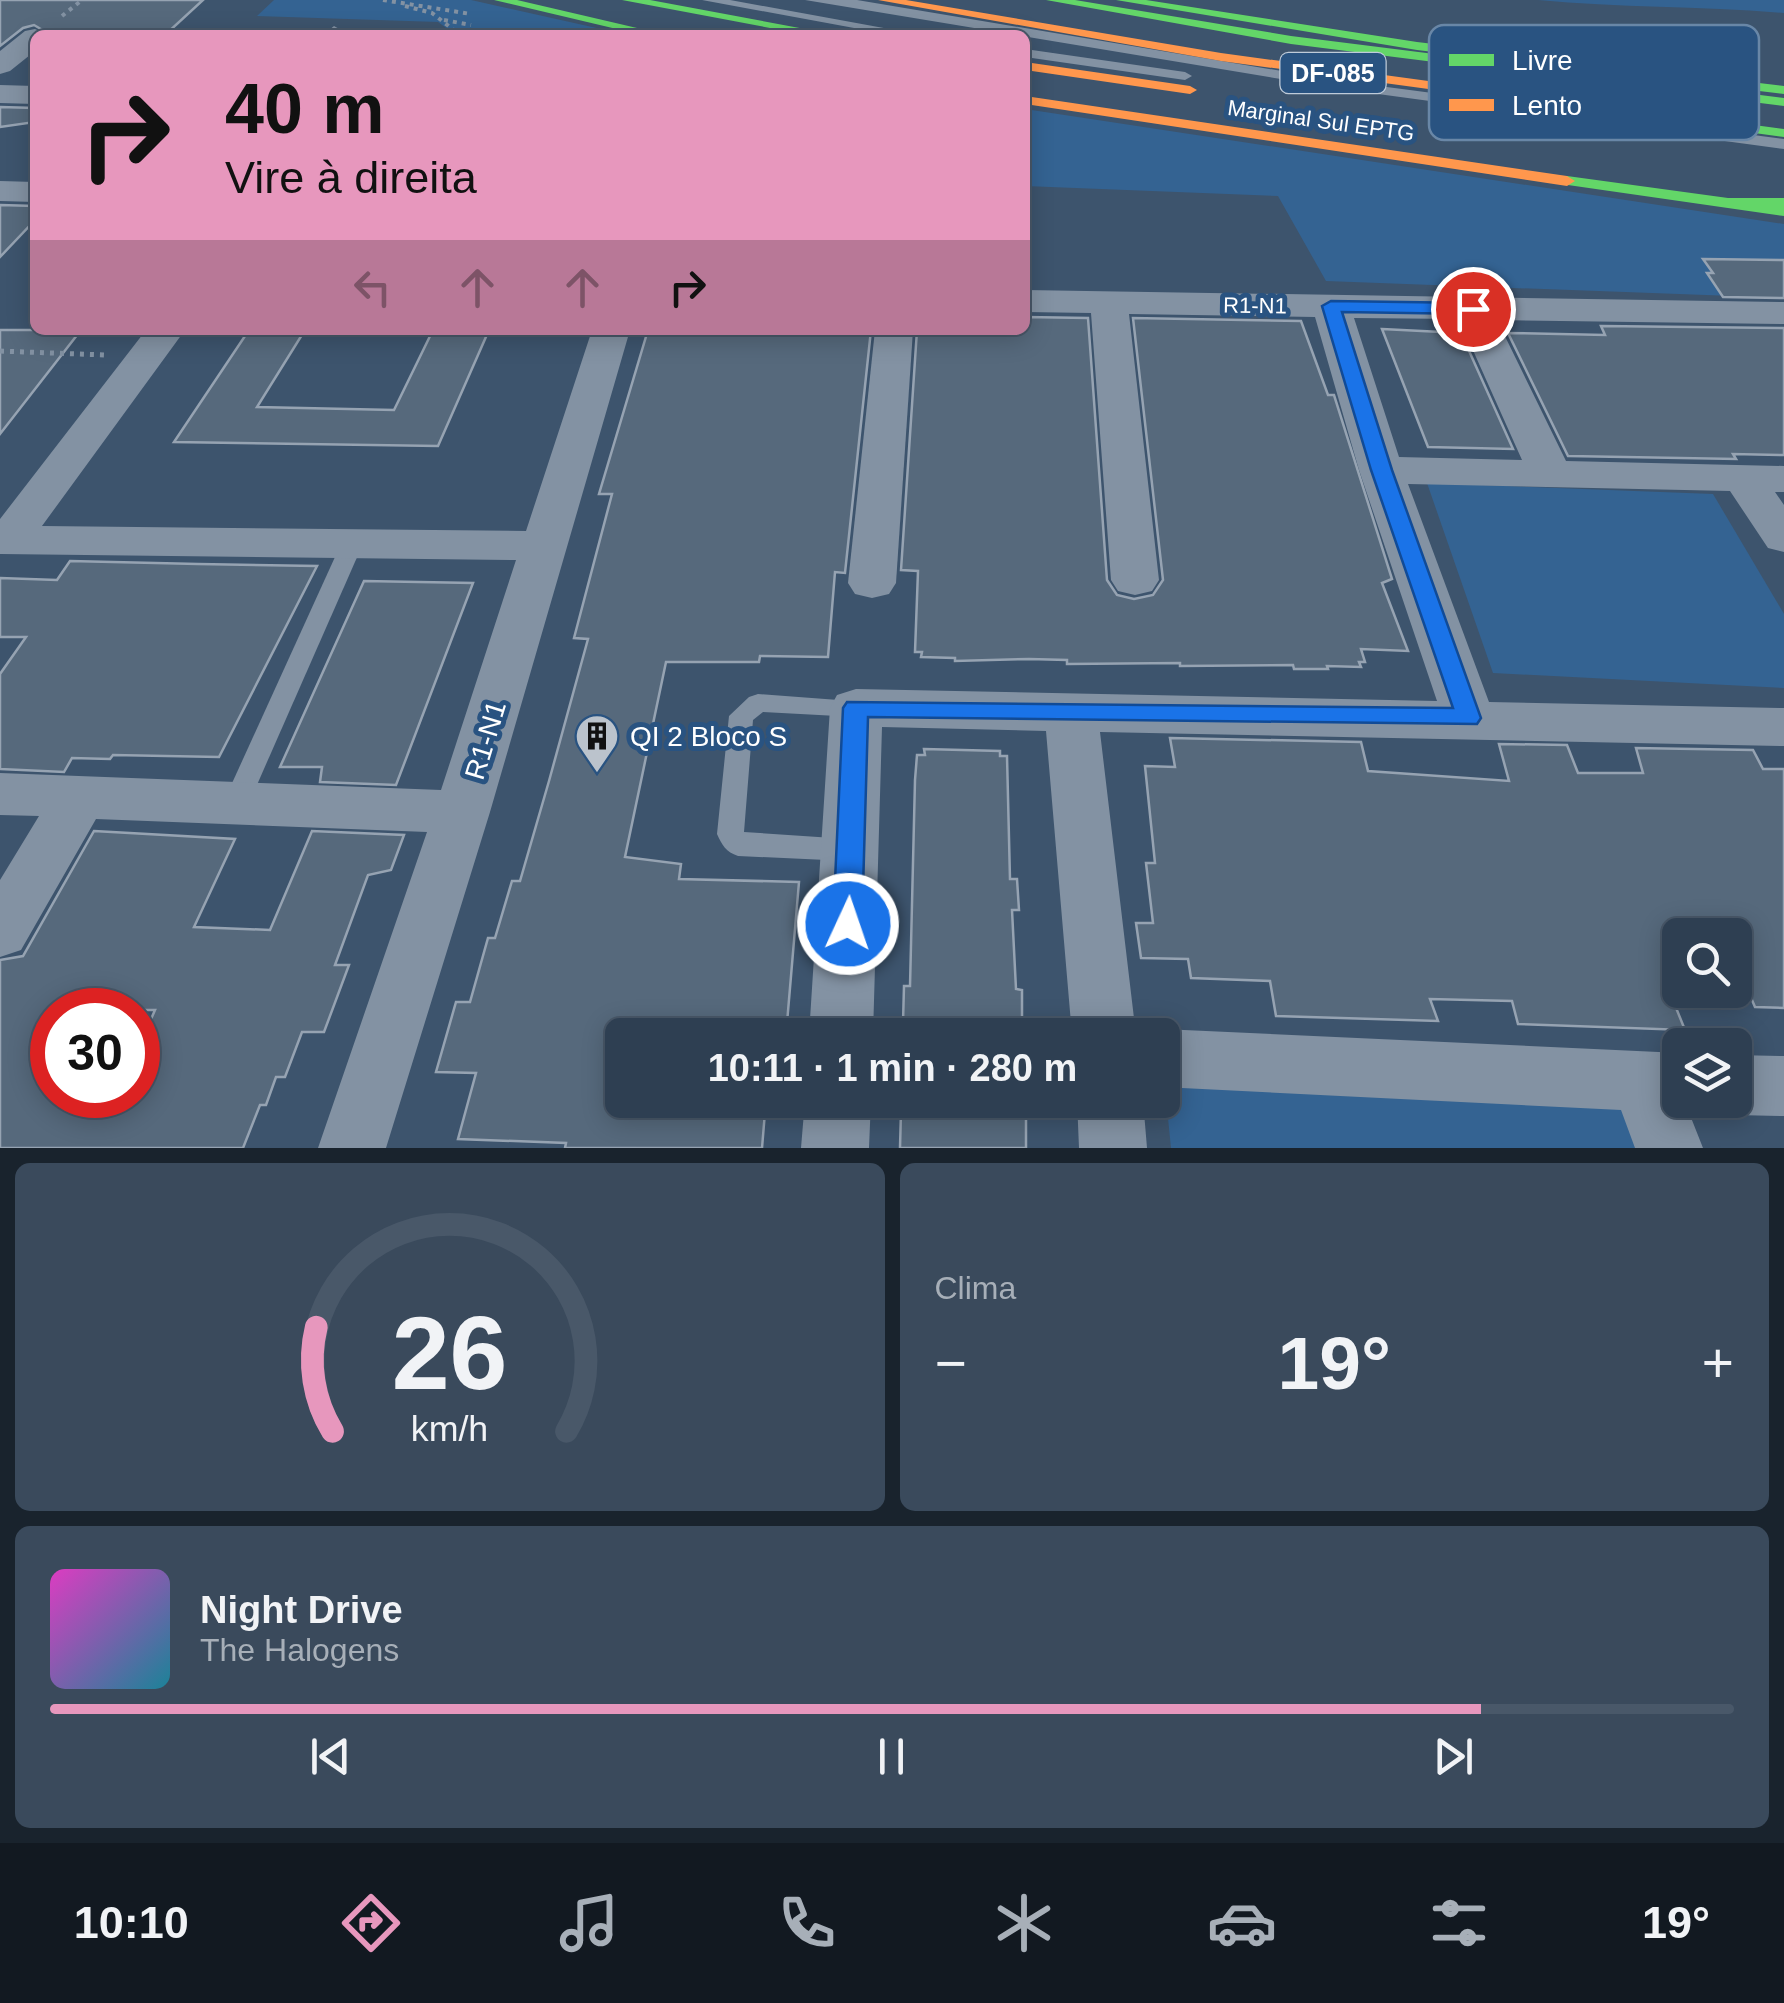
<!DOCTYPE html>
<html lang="pt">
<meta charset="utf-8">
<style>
body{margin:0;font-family:Arial,sans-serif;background:#3a4a5c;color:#f1f3f6;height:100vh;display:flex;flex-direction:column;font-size:38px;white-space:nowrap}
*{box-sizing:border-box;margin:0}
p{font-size:32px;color:#a7afb8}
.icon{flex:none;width:55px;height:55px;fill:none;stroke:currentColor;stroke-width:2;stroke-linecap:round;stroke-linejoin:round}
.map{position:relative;height:1148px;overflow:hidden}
.drawer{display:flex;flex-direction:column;gap:15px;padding:15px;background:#19232d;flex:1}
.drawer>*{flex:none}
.hud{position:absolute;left:30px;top:30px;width:1000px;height:305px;border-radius:15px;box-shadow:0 5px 25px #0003,0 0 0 2px #495869;background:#e797bd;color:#111;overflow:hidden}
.controls{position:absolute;left:1662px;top:918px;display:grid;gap:20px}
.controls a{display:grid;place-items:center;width:90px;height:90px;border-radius:15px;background:#2e3f52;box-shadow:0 5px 25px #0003,0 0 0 2px #495869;font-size:50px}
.speed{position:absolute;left:30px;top:988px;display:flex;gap:20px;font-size:50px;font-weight:700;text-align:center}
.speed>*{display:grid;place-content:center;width:130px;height:130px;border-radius:50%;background:#2e3f52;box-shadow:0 5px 25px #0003,0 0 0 2px #495869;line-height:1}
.speed .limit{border:15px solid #d22;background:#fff;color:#111}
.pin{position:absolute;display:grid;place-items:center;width:85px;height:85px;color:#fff;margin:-42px;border:5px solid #fff;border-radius:50%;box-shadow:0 2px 10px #0007}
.me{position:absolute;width:110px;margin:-55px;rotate:3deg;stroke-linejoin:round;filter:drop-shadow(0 0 8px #0008)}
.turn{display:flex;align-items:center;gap:35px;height:210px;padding:0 30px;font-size:45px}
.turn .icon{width:130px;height:130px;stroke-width:2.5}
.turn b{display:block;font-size:70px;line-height:85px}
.lanes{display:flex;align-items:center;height:95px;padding:0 30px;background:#0003;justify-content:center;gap:50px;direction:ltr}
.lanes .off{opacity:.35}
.big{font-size:75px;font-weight:700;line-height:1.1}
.drawer .widget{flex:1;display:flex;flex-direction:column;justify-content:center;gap:15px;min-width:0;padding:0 35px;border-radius:15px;background:#3a4a5c}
.drawer .dial{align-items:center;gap:0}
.dial svg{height:260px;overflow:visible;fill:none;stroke:#495869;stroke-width:7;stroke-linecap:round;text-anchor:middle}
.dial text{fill:#f1f3f6;stroke:none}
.song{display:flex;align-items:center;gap:30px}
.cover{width:120px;height:120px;border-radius:15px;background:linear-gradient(135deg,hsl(310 70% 55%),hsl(190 70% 35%))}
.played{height:10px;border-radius:5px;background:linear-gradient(90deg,#e797bd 85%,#495869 85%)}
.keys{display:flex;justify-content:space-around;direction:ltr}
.heat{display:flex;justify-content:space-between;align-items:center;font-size:55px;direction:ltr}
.drawer .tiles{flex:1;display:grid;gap:15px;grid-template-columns:1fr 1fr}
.widget:last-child{grid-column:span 2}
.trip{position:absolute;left:605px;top:1018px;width:575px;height:100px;border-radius:15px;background:#2e3f52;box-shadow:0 5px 25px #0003,0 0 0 2px #495869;font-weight:700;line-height:100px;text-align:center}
.tabs{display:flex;height:160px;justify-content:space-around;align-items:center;background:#121921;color:#a7afb8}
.tabs .icon{width:70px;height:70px}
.tabs .selected{color:#e797bd}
.tabs b{font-size:45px;color:#f1f3f6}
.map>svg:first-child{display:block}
.green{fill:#346392}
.building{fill:#56697c;stroke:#96a3b2;stroke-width:2.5;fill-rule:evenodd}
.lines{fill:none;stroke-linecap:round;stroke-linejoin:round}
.path-far1{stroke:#8392a3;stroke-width:4;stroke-dasharray:4 5;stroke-linecap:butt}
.path{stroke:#8392a3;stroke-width:5;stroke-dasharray:4 6;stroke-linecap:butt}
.lane{fill:#8392a3;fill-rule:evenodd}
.street{fill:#8392a3;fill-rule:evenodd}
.fast{fill:#63d668;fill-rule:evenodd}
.slow{fill:#ff974d;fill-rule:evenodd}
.route{fill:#1a73e8;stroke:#114b97;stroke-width:2.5}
.labels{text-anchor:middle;stroke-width:10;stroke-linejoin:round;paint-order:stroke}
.far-street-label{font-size:22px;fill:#fff;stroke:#295381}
.shield{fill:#295381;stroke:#bfcbd9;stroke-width:2.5}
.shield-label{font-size:25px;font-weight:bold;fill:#fff}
.poi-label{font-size:28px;fill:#fff;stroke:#295381;text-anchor:start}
.street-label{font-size:28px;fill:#fff;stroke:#295381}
.key{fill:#295381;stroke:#6987a7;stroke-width:2.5}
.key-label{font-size:28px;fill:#fff}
</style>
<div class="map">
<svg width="1784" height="1148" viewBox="0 0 1784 1148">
<rect width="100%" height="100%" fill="#3d546d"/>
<g class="green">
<polygon points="274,0 471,0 628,35 456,35 438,22 257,16"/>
<path d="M1538,0H1784V13C1702,6 1620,8 1538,0Z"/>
<polygon points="1025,109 1784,224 1784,298 1326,281 1278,196 1025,186"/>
<polygon points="1427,483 1713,494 1784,614 1784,688 1493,673"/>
<polygon points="1164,1078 1618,1098 1636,1148 1171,1148"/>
</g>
<g class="building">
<polygon points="0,0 203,0 165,35 51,35 34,25 23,28 0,46"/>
<polygon points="0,107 35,108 35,122 0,127"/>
<polygon points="0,205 35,206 35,220 0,257"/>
<polygon points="1703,259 1784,260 1784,298 1723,297 1707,273 1713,273"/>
<polygon points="1025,317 1088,318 1107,580 1117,595 1134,599 1153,595 1163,580 1133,318 1301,321 1328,395 1334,395 1392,579 1382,583 1408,651 1361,649 1365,662 1359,662 1361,667 1327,666 1328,669 1294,669 1293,665 1180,666 1180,663 1067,664 1067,660 1029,659 955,661 955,658 921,657 922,652 915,652 918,571 901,570 917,330 1025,330"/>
<polygon points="1601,326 1784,328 1784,455 1733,454 1736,459 1568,456 1508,333 1605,335"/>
<polygon points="1382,329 1461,333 1513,449 1428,447"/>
<polygon points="0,330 81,330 0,434"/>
<polygon points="249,330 305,330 257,407 394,410 433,330 489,330 438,446 174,442"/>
<polygon points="648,330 871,330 845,573 835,572 828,657 760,656 759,662 666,662 625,857 681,864 679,879 799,882 786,1035 622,1035 622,1100 766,1100 762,1148 565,1148 566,1143 458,1139 476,1073 436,1072 456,1002 470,1002 488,938 495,938 512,881 520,881 549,781 588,639 574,638 612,494 599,494"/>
<polygon points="70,561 198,564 317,566 219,757 113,755 110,759 72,758 64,772 0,769 0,674 26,637 0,637 0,578 57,580"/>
<polygon points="364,581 473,583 396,785 320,782 322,767 280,767"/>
<polygon points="1170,738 1361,742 1368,771 1509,781 1499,744 1567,745 1578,773 1643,773 1636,748 1753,750 1763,769 1784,769 1784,1008 1755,1007 1746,986 1735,986 1735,935 1680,935 1680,984 1666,983 1685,1030 1518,1024 1512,1001 1430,999 1438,1021 1276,1016 1270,981 1191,978 1188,959 1141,958 1136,923 1153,923 1146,863 1155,863 1145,766 1175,767"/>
<polygon points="924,749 1000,751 1000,756 1007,756 1010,879 1017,879 1019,910 1012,910 1016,989 1022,990 1022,1025 1015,1025 1015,1035 909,1035 909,1023 903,1023 904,986 910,986 915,780 917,755 925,755"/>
<path d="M94,831L235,839L194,927L270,930L312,831L404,835L391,870L368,875L335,965H349L324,1032H302L285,1077H276L266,1105H260L243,1148H0V960L23,956ZM52,1010H155L138,1049V1095H52Z"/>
<polygon points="908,1100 1018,1100 1018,1116 1026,1115 1026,1148 900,1148 901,1111 908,1111"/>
</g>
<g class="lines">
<g class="path-far1">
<polyline points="383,0 471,14"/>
<polyline points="405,6 432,13 460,35"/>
<polyline points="62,16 82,0"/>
<polyline points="444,20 471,25"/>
</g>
<polyline class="path" points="0,351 106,355"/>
<g class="lane">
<polygon points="702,0 730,0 922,35 892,35"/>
<polygon points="805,0 857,0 1341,81 1784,139 1784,149 1341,89"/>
<polygon points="334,26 341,30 337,35 323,35"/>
<polygon points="1025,49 1185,72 1192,76 1185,80 1025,57"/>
<polygon points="351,539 362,546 249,803 245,810 236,813 227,810 223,803 340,546"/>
<path d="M758,694L865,702L868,708L865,714L856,717L763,712L753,720L744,832L848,839L858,842L862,850L858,858L848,861L738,856C726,852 722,845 717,834L729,716L749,697Z"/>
</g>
<g class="street">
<polygon points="35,29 48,35 35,35 35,51 10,71 0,74 0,51 25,31"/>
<polygon points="0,85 35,86 35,104 0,103"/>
<polygon points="0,181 35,182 35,202 0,201"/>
<path d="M1025,290L1784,302V324L1497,320L1566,461L1784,466V492H1775L1784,505V552L1768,548L1730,491L1408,484L1489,702L1784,708V746L1100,732L1136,1035H1072L1046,731L882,727L873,1035H809L830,708L837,695L856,689L1437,701L1359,470L1315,317L1129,314L1159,580L1152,591L1135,595L1118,591L1111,580L1091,313L1025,312ZM1354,318L1459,319L1522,460L1399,457Z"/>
<polygon points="146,330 185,330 42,526 526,531 592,330 630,330 490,812 386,1148 318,1148 427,832 96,819 21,950 0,957 0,880 39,816 0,815 0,773 441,790 516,560 0,554 0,519"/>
<polygon points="875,330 913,330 896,583 889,594 872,598 855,594 848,583"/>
<polygon points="1162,1029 1680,1053 1680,1100 1705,1100 1688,1110 1703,1148 1635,1148 1621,1110 1162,1087 1162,1035 1146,1035"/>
<polygon points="1735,1055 1784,1056 1784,1116 1735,1115 1712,1106 1709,1100 1735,1100"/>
<polygon points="805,1100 871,1100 869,1148 801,1148"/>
<polygon points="1077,1100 1143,1100 1147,1148 1079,1148"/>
</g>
<g class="fast">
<polygon points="494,0 517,0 667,35 642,35"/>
<polygon points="622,0 650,0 837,35 807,35"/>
<polygon points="1046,0 1075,0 1291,36 1784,98 1784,106 1291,44"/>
<polygon points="1116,0 1146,0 1417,42 1784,86 1784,94 1417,50"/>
<polygon points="1569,100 1784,129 1784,137 1564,107 1562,104"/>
<polygon points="1567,176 1728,198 1784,198 1784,216 1561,184 1559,181"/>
</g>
<g class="slow">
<polygon points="878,0 906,0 1221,53 1569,100 1576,104 1569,108 1221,61"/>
<polygon points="1025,62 1190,86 1197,90 1190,94 1025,70"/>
<polygon points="1025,96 1567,176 1575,181 1567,186 1025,104"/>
</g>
</g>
<polygon class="route" points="1331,301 1473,303 1482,309 1473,314 1342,312 1392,470 1481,718 1477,724 868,717 862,924 858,933 848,936 838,933 833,924 843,708 847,702 1453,708 1371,470 1322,306"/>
<defs>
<g id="building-pin" transform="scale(2.25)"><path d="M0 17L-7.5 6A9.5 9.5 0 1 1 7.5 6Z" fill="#bbc3cc" stroke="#295381"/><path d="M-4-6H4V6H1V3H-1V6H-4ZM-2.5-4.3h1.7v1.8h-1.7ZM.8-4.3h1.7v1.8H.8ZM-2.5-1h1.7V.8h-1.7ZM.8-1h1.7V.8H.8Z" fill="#111"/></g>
</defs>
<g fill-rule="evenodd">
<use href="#building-pin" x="597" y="736"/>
</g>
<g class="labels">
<g class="far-street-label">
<text transform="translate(1321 120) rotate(8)" y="8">Marginal Sul EPTG</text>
<text transform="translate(1255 305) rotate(1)" y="8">R1-N1</text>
</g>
<rect class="shield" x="1280.5" y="53" width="105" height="40" rx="8"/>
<g class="shield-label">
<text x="1333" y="82">DF-085</text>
</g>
<g class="poi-label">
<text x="630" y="746">QI 2 Bloco S</text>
</g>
<g class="street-label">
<text transform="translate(485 740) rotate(-73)" y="10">R1-N1</text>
</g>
</g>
<rect x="1429" y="25" width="330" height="115" rx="15" class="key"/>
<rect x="1449" y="54" width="45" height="12" fill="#63d668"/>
<rect x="1449" y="99" width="45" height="12" fill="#ff974d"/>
<g class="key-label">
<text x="1512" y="70">Livre</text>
<text x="1512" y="115">Lento</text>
</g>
</svg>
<div class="controls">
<a><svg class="icon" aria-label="search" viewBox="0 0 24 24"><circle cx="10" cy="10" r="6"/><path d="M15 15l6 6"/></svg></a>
<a><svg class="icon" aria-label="layers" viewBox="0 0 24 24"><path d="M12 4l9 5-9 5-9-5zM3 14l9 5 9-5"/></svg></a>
</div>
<div class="speed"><div class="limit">30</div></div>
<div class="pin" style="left:1473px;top:309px;background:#d93025"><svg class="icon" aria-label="arrive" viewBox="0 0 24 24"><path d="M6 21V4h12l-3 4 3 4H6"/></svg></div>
<svg class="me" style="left:848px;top:924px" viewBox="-20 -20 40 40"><circle r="17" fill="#1a73e8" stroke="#fff" stroke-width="3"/><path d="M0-11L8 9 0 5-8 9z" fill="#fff"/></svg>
<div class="trip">10:11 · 1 min · 280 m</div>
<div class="hud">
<div class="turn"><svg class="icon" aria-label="right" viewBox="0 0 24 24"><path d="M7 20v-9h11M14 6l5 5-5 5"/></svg><div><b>40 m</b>Vire à direita</div></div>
<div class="lanes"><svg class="icon off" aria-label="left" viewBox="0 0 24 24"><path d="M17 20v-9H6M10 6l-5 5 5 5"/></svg><svg class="icon off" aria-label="ahead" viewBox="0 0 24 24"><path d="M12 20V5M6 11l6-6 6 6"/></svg><svg class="icon off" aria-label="ahead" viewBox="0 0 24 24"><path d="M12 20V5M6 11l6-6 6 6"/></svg><svg class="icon" aria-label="right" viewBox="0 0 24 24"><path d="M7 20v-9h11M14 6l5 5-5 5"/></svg></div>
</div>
</div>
<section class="drawer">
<div class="tiles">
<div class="widget dial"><svg viewBox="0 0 100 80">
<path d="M14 69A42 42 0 1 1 86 69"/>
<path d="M14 69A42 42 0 0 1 9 37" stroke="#e797bd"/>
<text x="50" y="56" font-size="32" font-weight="700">26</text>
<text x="50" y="72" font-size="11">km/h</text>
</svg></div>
<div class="widget"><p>Clima</p>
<div class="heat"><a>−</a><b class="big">19°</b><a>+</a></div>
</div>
<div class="widget">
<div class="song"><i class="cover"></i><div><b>Night Drive</b><p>The Halogens</p></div></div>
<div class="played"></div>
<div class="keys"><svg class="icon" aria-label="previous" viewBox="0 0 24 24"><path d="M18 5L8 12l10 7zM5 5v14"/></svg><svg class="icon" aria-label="pause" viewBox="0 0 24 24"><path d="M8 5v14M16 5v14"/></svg><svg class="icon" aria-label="next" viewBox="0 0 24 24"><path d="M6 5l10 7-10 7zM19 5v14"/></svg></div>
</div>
</div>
</section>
<nav class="tabs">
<b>10:10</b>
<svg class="icon selected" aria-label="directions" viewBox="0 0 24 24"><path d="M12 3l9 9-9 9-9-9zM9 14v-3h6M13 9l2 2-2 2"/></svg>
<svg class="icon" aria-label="music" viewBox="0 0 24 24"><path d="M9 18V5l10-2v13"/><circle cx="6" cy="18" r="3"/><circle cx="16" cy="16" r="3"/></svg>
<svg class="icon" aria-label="phone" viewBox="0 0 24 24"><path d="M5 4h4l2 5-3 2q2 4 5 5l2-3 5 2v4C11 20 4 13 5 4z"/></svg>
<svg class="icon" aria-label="climate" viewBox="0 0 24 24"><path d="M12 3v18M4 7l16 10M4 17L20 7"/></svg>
<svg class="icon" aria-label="car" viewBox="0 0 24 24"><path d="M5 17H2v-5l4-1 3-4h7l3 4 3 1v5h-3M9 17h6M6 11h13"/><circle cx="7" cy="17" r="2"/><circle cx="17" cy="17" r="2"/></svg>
<svg class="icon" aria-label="filters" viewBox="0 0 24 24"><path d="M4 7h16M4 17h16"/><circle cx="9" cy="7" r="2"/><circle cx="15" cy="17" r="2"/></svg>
<b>19°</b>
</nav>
